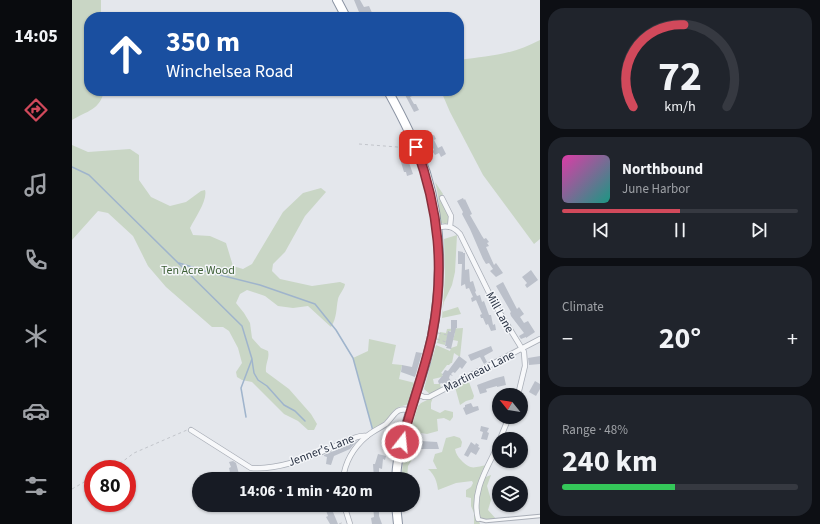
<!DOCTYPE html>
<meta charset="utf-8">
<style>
body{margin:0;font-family:"Source Sans 3",sans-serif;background:#20242c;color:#f1f3f6;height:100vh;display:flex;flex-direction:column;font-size:15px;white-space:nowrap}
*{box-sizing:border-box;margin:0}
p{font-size:13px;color:#9ea1a6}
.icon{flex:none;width:22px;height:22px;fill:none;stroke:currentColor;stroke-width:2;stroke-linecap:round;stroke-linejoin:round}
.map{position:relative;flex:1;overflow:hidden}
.drawer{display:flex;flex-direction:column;gap:8px;padding:8px;background:#0d0f14;width:280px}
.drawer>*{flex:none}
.banner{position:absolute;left:12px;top:12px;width:380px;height:84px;border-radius:16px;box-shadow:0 1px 3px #0004;background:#1a4fa0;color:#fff;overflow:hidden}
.needle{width:26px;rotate:300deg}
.fabs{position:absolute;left:420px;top:388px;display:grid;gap:8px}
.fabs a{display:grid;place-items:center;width:36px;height:36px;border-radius:50%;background:#171b24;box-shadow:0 1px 3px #0004;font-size:20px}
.speed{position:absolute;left:12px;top:460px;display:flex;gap:8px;font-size:20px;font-weight:700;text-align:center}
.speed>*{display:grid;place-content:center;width:52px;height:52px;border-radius:50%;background:#171b24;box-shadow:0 1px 3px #0004;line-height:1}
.speed .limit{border:6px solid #d22;background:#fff;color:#111}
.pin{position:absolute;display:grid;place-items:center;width:34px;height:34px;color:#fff;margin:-17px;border-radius:8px;box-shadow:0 2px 6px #0006}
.me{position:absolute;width:44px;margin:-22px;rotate:16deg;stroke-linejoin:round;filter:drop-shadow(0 0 3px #0008)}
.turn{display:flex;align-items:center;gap:14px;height:84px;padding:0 16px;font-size:18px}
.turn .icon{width:52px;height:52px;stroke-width:2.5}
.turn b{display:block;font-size:28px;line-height:34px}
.big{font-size:30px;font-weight:700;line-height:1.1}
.drawer .widget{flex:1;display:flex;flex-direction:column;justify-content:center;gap:6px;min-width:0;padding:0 14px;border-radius:16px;background:#20242c}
.drawer .dial{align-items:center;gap:0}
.dial svg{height:104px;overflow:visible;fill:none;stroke:#363941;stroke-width:7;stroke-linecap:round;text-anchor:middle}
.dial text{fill:#f1f3f6;stroke:none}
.song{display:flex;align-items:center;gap:12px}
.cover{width:48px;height:48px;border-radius:6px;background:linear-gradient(135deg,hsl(320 70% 55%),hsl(170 70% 35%))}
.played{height:4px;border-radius:2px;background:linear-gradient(90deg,#d1495b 50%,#363941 50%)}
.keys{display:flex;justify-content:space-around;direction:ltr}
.heat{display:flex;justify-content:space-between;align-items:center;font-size:22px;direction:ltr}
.charge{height:6px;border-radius:3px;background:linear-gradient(90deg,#34c759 48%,#363941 0)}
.trip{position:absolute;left:120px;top:472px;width:228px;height:40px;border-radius:20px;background:#171b24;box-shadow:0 1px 3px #0004;font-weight:700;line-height:40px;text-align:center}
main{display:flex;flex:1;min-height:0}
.tabs{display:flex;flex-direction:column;width:72px;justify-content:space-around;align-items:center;background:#090b0e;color:#9ea1a6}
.tabs .icon{width:28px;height:28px}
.tabs .active{color:#d1495b}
.tabs b{font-size:18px;color:#f1f3f6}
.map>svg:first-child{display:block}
.green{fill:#c9d6c5}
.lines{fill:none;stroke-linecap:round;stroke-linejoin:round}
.stream{stroke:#9fb4cc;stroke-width:1.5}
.building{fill:#bbc0ca}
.service-casing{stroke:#a9aeb7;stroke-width:4.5}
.minor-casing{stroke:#a9aeb7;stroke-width:6}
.trunk-casing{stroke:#8b94a3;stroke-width:10}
.path{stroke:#c2c5cb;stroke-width:1;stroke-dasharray:3 3;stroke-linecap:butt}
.service{stroke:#f7f8fa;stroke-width:2.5}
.minor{stroke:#f7f8fa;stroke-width:4.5}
.trunk{stroke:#fff;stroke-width:8}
.route-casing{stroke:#882f3b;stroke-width:10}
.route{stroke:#d1495b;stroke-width:7}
.labels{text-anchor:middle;stroke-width:3;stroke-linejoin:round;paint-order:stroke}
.park-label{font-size:12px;fill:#3f6138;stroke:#f4f6f9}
.street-label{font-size:12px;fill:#2b3445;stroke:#f4f6f9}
</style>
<main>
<nav class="tabs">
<b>14:05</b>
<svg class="icon active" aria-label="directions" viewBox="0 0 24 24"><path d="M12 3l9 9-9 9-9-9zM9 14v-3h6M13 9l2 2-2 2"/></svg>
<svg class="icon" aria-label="music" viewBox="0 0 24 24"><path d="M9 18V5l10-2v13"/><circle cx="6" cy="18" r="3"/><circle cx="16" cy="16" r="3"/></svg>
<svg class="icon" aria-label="phone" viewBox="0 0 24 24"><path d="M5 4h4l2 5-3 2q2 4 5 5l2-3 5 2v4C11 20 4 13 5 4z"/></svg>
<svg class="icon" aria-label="climate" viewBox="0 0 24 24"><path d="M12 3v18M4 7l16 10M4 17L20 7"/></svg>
<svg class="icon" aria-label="car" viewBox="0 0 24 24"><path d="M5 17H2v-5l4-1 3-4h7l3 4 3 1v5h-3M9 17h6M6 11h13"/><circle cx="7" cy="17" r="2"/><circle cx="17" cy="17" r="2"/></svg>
<svg class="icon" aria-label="filters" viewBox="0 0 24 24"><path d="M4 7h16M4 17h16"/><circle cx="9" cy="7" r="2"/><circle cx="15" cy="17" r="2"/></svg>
</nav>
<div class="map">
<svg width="468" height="524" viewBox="0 0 468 524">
<rect width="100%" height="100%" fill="#e4e7ec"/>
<g class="green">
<path d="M0,0H29V17H17V91H32C28,110 15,111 0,120Z"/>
<path d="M468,40V239L462,244L411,175L378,112L369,91H387V60C417,56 440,55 468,40Z"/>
<path d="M0,145L16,152L58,149L67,155V180L79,197L98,206L114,202L129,191L133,190C136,200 123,218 118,228L121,235L138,236L154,243L161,266L171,269L180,264L211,212L231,193L249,188L254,192L233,216L213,252L201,264L200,271L208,279L240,286L268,282L273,284C272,290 267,294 266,299C264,309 265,318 259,327L236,306L221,308L206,306L193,296L175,290L168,294L164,303L172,313L178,323L180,338L189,348L196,351C198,358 193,363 194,372L217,389L239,414L245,424L242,430H236L226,421L212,414L180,382L170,380L165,377L164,372L170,363L166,348L157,331L151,327H140L94,287L76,266L61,236L36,213L26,211L0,240Z"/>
<path d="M363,182L371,194L368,198L376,215L377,222L374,224L369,223C367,209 367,195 363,182Z"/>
<polygon points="385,235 383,272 380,285 372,302 370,312 386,307 389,314 370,318 373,276 372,239"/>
<polygon points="391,328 388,357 382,353 380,363 379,363 377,365 375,365 369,373 371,374 370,377 361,379 362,384 368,384 369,388 358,394 352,389 364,345 378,351 379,348 385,346 386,341 381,340 383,333 377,331 373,345 365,343 368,332 374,333 375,329"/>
<polygon points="297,339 324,345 320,364 330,365 327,379 343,383 337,404 327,407 322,410 315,419 301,431 281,358 296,351"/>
<polygon points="394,381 397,382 402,396 401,399 394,401 388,405 383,387"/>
<polygon points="361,397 359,403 359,409 368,413 373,410 381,412 381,417 378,421 372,418 365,419 366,431 355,434 349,433 348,436 348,440 342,452 341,458 336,466 335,479 329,479 333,448 346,406 349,403"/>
<path d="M382,436L388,438L390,442L389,447L383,449C384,454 386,457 389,460C400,472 403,466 417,465L411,478L419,475L415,486L419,500L416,510L425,520L414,521L406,519L408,524H402V513L399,506V498L394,497V490L399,487L401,483L400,481L384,483L366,490C365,482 363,475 356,469H365L361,461L363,454L370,452L374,438Z"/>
</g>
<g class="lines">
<g class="stream">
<polyline points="0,167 17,175 170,326 180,359 169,388 174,417"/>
<polyline points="107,263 136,272 188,285 243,304 264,330 281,358 301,431"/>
<polyline points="180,360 182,373 186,380 195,386 212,405 223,411 233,421"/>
</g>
</g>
<g class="building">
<polygon points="282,0 288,0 292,7 297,6 301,15 296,17 289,17"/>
<polygon points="331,91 339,91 342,95 338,97 342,104 344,104 347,110 342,112"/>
<polygon points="362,135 364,139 362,140 366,148 370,146 374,154 369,157 367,153 363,155 360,151 362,150 358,141 356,142 354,138"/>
<polygon points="335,157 341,174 335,176 334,172 332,172 328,159"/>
<polygon points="391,198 392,200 393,199 400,214 398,215 410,236 412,239 414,238 417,242 415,243 417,246 414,247 422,265 424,263 431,273 424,277 418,271 421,269 417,263 414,264 411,259 398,229 390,214 391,212 385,201"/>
<polygon points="386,251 391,252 391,253 393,253 393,270 397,269 398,282 401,281 404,291 403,292 405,296 408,295 410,302 412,301 417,315 419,315 421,325 423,324 424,330 419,331 416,324 414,325 411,318 409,318 408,315 410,314 404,300 400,302 399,298 401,297 397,288 394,289 393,284 389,286 390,264 386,264"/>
<polygon points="459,270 466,280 455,288 453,285 455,283 450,277"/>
<polygon points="431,282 445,309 447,307 452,314 448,317 452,323 456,321 463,332 454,338 454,337 449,339 447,336 452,333 439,316 438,313 439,312 424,286"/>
<polygon points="379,320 385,320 385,328 384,328 379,349 374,348 375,346 373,346 376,331 379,332"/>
<polygon points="419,346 421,351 412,356 415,362 412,364 408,357 399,361 396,355"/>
<polygon points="344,352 350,353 343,377 329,372 330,365 340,367"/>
<polygon points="387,356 395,362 390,369 388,367 383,373 381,372 379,374 381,376 378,375 377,378 379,381 372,385 370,383 367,384 366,381 371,375 370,375 373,370 376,371"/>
<polygon points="468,356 468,364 457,365 456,358"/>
<polygon points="432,376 434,385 425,387 425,386 414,389 415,392 408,394 405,385 424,378"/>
<polygon points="463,381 468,384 468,389 464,396 457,392"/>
<polygon points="399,403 401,407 406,406 407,410 394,415 391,408 393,407 393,405"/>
<polygon points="409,426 417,428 415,432 417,433 415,440 409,439 411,432 408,431"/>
<polygon points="285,441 278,449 262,456 259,465 254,464 255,457 252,456 252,455"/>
<polygon points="349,441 365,442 367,449 348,449"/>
<polygon points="399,442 403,445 404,443 407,445 406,447 408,448 404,455 399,452 396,457 392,455"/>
<polygon points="306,454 314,456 313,460 311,459 310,469 307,468 307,479 302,479 301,464 303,464"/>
<polygon points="161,461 164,463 167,474 159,477 157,468 159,467 157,462"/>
<polygon points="252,505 261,505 263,511 261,512 266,524 258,524 254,517 256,516"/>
<polygon points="301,505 307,505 307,516 310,524 300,524 299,518 302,517"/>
</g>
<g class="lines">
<g class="service-casing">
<polyline id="service" points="406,519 414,521 468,516"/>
</g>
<g class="minor-casing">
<g id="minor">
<polyline points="370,198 379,216 378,227"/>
<path d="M365,228C374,225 381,226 388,234L423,305L452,352L453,366L446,395"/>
<polyline points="345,394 352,397 357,397 468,339"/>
<path d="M119,430L179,468C205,470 233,459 257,449C267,445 285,434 295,436"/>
<polyline points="428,439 437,417"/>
<path d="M271,479C273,462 282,447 295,436C301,431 308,428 314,424C323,415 324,406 339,411"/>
<polyline points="272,505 278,524"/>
<path d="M406,519C399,491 416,467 427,443"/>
</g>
</g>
<g class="trunk-casing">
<g id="trunk">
<polyline points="265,0 274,17"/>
<path d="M316,91C331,118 344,144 354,173C373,234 370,301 354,362C343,400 326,439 324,479"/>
<polyline points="324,505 326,524"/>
</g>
</g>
<g class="path">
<polyline points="287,144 338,148"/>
<polyline points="366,333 375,335"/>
<polyline points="365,339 374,342"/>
<polyline points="37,469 50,462 62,453 115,430"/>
<polyline points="0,489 21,477"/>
<polyline points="267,524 272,522"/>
</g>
<use href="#service" class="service"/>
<use href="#minor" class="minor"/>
<use href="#trunk" class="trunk"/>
</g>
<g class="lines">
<g class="route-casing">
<path id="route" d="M330,442C339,407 352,372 360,336C373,270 367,210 344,147"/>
</g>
<use href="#route" class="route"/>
</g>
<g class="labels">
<g class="park-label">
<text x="126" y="274">Ten Acre Wood</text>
</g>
<g class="street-label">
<text transform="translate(428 312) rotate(61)" y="4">Mill Lane</text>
<text transform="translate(407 371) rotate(-27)" y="4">Martineau Lane</text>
<text transform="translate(249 450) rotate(-21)" y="4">Jenner's Lane</text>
</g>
</g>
</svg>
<div class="fabs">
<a><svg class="needle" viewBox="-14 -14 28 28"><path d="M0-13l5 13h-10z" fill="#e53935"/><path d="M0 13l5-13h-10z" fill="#9ea1a6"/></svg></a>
<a><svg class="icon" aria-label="sound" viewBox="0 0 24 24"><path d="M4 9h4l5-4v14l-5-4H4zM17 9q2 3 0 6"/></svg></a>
<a><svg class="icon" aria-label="layers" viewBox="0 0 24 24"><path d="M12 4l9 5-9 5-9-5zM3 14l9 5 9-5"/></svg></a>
</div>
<div class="speed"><div class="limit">80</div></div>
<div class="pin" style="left:344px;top:147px;background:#d93025"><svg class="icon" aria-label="arrive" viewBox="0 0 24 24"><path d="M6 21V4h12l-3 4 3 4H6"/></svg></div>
<svg class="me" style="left:330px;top:442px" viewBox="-20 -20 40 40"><circle r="17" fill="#d1495b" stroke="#fff" stroke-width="3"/><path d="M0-11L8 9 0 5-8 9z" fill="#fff"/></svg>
<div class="trip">14:06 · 1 min · 420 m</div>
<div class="banner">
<div class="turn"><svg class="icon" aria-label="ahead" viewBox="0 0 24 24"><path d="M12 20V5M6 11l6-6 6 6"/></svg><div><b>350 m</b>Winchelsea Road</div></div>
</div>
</div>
<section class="drawer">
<div class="widget dial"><svg viewBox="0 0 100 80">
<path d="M14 69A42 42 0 1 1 86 69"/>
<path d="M14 69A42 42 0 0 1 53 6" stroke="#d1495b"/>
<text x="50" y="56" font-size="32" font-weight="700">72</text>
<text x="50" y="72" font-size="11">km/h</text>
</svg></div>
<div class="widget">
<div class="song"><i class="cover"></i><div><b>Northbound</b><p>June Harbor</p></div></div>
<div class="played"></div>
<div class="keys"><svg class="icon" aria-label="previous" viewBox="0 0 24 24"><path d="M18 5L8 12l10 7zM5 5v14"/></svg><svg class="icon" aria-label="pause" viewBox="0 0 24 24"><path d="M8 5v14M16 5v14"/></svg><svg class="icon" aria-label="next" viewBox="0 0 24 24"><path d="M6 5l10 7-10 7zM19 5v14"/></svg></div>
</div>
<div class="widget"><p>Climate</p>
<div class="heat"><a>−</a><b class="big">20°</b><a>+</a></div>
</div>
<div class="widget"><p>Range · 48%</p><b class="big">240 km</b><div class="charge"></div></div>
</section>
</main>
